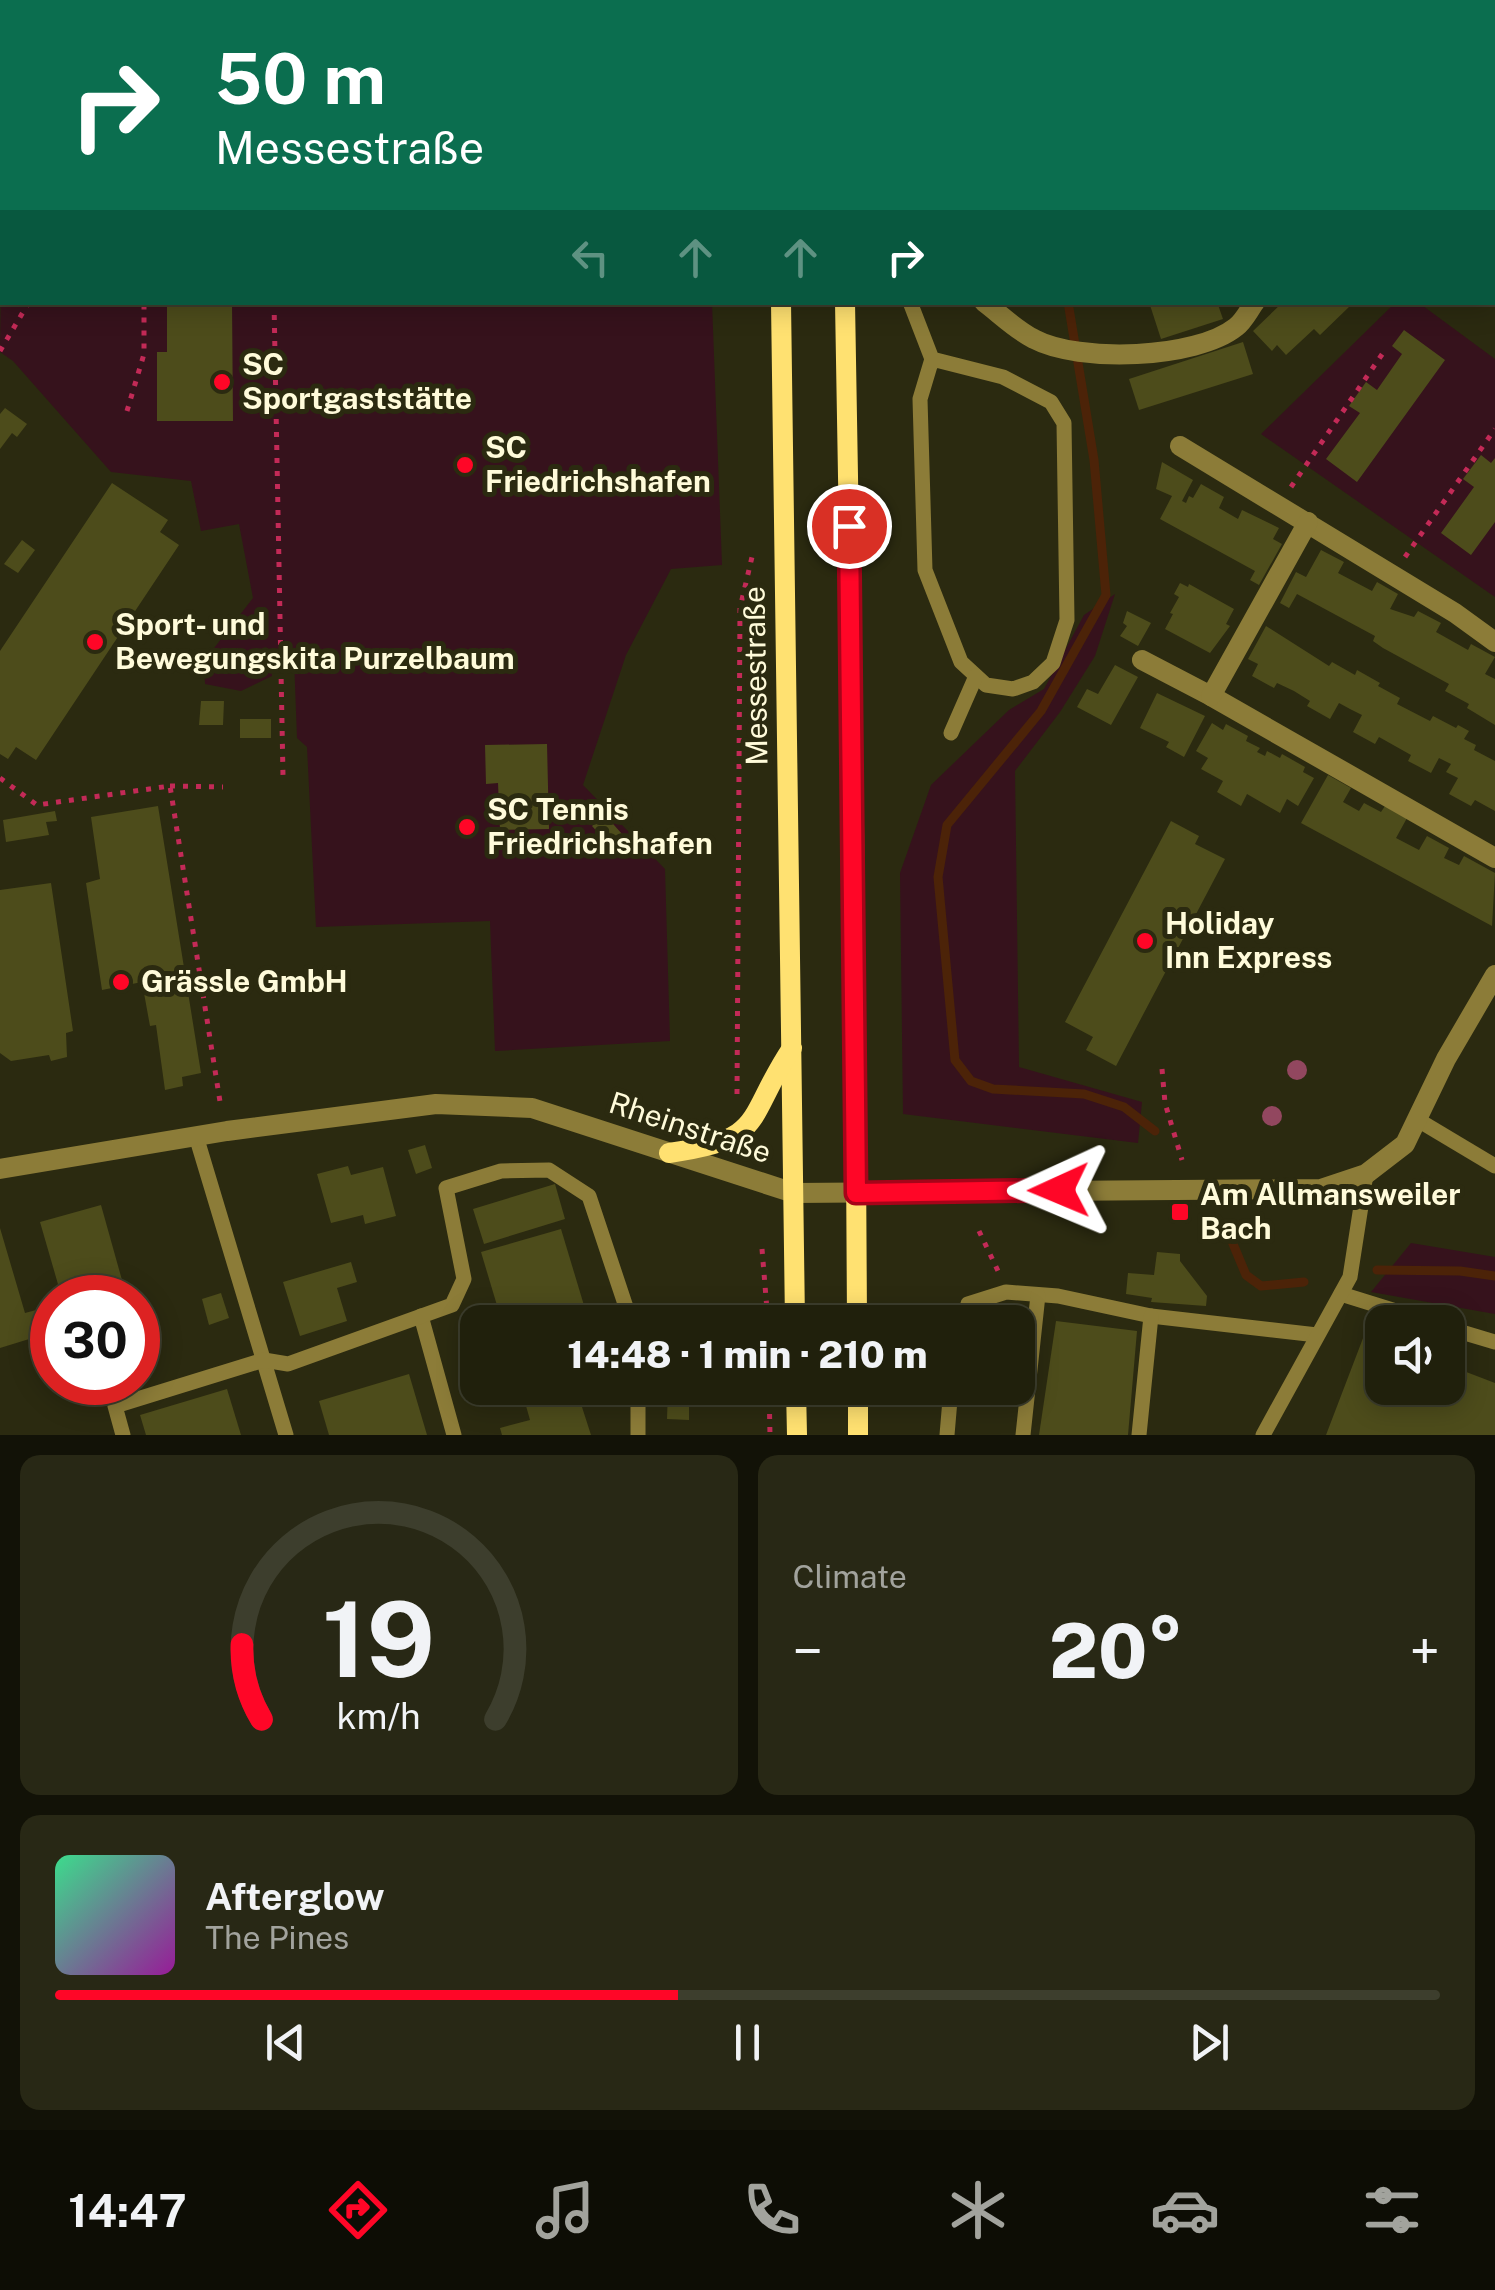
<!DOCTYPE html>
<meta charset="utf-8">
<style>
body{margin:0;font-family:"Public Sans",sans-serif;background:#282815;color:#f1f3f6;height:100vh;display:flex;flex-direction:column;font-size:38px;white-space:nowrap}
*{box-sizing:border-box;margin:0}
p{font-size:32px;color:#a2a39d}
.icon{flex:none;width:55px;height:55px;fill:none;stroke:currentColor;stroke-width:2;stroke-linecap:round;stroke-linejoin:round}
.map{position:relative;height:1435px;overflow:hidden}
.panel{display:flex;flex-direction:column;gap:20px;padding:20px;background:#121207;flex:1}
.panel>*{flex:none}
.guide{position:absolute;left:0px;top:0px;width:1495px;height:305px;box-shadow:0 5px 25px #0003,0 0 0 2px #3d3e2d;background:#0b6e4f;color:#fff;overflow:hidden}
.buttons{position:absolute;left:1365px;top:1305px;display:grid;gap:20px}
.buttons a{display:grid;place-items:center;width:100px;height:100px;border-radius:20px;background:#20200c;box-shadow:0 5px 25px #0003,0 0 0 2px #3d3e2d;font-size:50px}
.speed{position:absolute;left:30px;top:1275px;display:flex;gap:20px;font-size:50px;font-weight:700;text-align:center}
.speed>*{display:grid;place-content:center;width:130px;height:130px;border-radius:50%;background:#20200c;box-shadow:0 5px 25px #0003,0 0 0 2px #3d3e2d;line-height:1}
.speed .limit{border:15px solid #d22;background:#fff;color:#111}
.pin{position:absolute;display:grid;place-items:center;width:85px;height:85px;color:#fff;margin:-42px;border:5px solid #fff;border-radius:50%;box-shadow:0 2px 10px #0007}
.me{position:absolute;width:110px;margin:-55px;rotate:269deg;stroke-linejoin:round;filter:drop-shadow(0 0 8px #0008)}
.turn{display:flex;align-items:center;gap:35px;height:210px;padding:0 50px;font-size:45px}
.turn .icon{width:130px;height:130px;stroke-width:2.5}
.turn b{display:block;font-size:70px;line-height:85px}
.lanes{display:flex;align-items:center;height:95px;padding:0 50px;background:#0003;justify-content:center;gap:50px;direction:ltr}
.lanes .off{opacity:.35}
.big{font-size:75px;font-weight:800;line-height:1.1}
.panel .card{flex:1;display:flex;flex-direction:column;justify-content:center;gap:15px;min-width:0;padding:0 35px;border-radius:20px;background:#282815}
.panel .dial{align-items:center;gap:0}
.dial svg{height:260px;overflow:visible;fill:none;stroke:#3d3e2d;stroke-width:7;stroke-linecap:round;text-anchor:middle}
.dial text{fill:#f1f3f6;stroke:none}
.song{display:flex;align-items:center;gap:30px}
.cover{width:120px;height:120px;border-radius:15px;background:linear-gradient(135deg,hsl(150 70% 55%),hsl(300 70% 35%))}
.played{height:10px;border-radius:5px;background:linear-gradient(90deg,#ff0627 45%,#3d3e2d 45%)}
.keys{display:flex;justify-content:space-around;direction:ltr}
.heat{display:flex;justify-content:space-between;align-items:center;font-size:55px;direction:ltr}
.panel .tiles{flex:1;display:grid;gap:20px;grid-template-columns:1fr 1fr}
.card:last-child{grid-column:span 2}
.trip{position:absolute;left:460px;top:1305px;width:575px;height:100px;border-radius:20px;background:#20200c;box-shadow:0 5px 25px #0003,0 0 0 2px #3d3e2d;font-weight:800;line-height:100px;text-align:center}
.dock{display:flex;height:160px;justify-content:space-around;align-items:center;background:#0d0d05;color:#a2a39d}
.dock .icon{width:70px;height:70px}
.dock .on{color:#ff0627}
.dock b{font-size:45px;color:#f1f3f6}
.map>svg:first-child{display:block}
.green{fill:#36121c}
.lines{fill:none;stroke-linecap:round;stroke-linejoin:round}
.stream{stroke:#4c2308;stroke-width:9}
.building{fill:#4d4c1b}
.path{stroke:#c32a57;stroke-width:5;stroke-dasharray:5 8;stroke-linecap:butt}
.lane{stroke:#8c7c38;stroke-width:15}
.street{stroke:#8c7c38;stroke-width:20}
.secondary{stroke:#ffe171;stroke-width:20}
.tree{fill:#92475f}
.route-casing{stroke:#a60419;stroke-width:25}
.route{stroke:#ff0627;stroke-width:18}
.poi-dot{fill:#ff0627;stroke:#2b2a10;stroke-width:4}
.labels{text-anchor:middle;stroke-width:10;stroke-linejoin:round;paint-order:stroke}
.poi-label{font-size:30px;font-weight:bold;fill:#fffbda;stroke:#2b2a10;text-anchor:start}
.street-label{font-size:30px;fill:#fffbda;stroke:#2b2a10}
</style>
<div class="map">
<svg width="1495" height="1435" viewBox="0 0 1495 1435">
<rect width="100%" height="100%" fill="#2b2a10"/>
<g class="green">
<rect x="135" y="0" width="566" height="2"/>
<polygon points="2,207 2,302 712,303 722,565 671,569 626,655 583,785 665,869 670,1041 495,1051 490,921 316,927 307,747 297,738 294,658 272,658 272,676 241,691 205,684 204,661 253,598 239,524 201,531 191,481 111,472 13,361 0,352"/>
<polygon points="1419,303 1495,359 1495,597 1261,434 1394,304"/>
<polygon points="1115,594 1095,656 1060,712 1015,771 1019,1067 1142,1102 1138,1143 903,1114 900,873 931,785 1009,710 1044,689 1084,615"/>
<polygon points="1411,1243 1495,1257 1495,1314 1371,1292"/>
</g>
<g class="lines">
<g class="stream">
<polyline points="1072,2 1073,0"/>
<polyline points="1068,302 1094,460 1106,595 1041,711 947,825 938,877 955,1060 971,1081 993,1089 1084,1094 1124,1107 1155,1131"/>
<polyline points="1231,1239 1246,1275 1261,1286 1304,1282"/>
<polyline points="1377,1270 1460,1271 1495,1276"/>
</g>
</g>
<g class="building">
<polygon points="167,302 232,302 233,421 157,421 157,352 167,352"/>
<polygon points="1149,302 1217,302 1223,319 1161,339"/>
<polygon points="1283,302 1346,302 1350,306 1320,335 1314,329 1286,355 1277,345 1272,351 1253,331"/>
<polygon points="1404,330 1445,360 1357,482 1326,459 1360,413 1349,406 1366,382 1377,390 1402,354 1392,346"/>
<polygon points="1243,342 1253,374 1139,410 1129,379"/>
<polygon points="5,408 27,424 17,437 12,433 0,449 0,414"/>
<polygon points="1481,455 1491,463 1495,458 1495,522 1471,555 1441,533 1474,487 1463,479"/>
<polygon points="1162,462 1193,480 1182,501 1186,503 1189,496 1193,498 1201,484 1224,497 1219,508 1238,519 1242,510 1279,528 1273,539 1282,544 1259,585 1250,580 1255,571 1160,519 1172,496 1156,489"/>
<polygon points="112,483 168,520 160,532 179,545 36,760 16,747 8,759 0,754 0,651"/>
<polygon points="22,540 35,550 18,573 4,564"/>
<polygon points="1321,550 1344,562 1338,573 1372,591 1377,582 1398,594 1390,609 1414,617 1418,611 1441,623 1436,632 1468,650 1471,644 1495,657 1485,674 1495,679 1495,725 1467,708 1469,704 1445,691 1449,684 1383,648 1373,641 1375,636 1297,594 1289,608 1280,603 1296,572 1306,577"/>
<polygon points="1180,583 1188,587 1189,584 1234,609 1226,624 1230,626 1210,653 1165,629 1173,614 1170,613 1179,597 1174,594"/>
<polygon points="1127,611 1151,623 1138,646 1120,636 1127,626 1123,623"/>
<polygon points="1266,626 1329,666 1332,662 1355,675 1357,670 1380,683 1378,686 1400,698 1397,704 1430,721 1433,716 1456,728 1458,725 1469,731 1464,739 1476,745 1474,750 1495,761 1495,811 1475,800 1471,806 1449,794 1458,778 1446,772 1451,764 1439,758 1431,773 1408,761 1411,755 1379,737 1375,744 1353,732 1362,715 1350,709 1339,703 1330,719 1307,706 1310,701 1294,691 1277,683 1274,688 1252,676 1258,664 1248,659"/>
<polygon points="1115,665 1138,677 1111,725 1077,707 1087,689 1098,694"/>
<polygon points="1157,693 1205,716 1184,757 1166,747 1169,742 1140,728"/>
<polygon points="201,701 224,701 223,725 199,725"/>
<rect x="240" y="719" width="31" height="19"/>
<polygon points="1212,723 1223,730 1226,724 1248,736 1246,741 1260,748 1257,752 1265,756 1267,751 1280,758 1282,754 1305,767 1303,772 1314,778 1298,806 1287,799 1280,813 1247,794 1241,806 1217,792 1223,781 1201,769 1208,758 1196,751"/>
<polygon points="547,744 549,829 500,830 498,783 486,784 485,745"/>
<polygon points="1328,775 1351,788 1343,802 1359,811 1364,803 1381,812 1385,806 1407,818 1396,838 1419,850 1427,836 1449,848 1444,858 1459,865 1464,856 1495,873 1492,926 1301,823"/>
<polygon points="158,806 201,1073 182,1077 183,1086 165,1090 156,1025 150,1026 142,982 102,990 86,883 100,879 91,817"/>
<polygon points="55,811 57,821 46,822 49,835 6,842 3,820"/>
<polygon points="605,815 631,844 618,855 592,826"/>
<polygon points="1171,821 1199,836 1195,844 1225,859 1116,1066 1086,1050 1093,1037 1065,1022"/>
<polygon points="51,883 73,1031 66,1033 67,1057 51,1061 49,1055 11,1061 0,1053 0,890"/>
<polygon points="425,1145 432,1168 416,1174 408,1150"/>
<polygon points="348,1166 351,1175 383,1167 396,1216 365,1224 363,1215 331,1223 317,1174"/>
<polygon points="555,1184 565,1219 484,1244 473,1209"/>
<polygon points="101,1205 127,1298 62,1298 40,1222"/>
<polygon points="0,1228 25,1313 51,1306 52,1313 52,1332 0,1348"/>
<polygon points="561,1229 589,1322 502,1322 481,1252"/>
<polygon points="1157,1252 1180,1254 1180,1261 1207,1296 1206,1306 1151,1302 1152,1298 1126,1294 1128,1273 1154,1275"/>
<polygon points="351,1262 357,1282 337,1288 347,1321 300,1336 283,1282"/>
<polygon points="221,1293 229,1318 209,1325 202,1299"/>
<polygon points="1056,1321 1137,1331 1128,1435 1039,1435"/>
<polygon points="1365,1333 1382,1340 1382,1388 1448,1388 1448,1365 1495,1383 1495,1435 1326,1435"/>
<polygon points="409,1374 427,1435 329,1435 319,1401"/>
<polygon points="521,1388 608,1388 611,1398 582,1407 591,1435 502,1435 500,1428 530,1420"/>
<polygon points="668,1388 689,1388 689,1420 667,1419"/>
<polygon points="227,1389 241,1435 146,1435 140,1415"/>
</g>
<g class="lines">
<g class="path">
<polyline points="145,0 145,2"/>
<polyline points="274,302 283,776"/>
<polyline points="0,351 29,302"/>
<polyline points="127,411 144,354 144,302"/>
<polyline points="1291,487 1383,353"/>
<polyline points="1405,557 1495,429"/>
<polyline points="0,778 37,805 170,786 221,1108"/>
<polyline points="170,786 223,787"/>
<polyline points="1162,1069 1165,1103 1182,1160"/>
<polyline points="737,1094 740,608 752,557"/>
<polyline points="979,1231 999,1273"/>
<polyline points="762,1249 768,1322"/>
<polyline points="769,1388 770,1435"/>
</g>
<g class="lane">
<polyline points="1492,266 1495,261"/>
<polyline points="910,302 932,359 920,399 925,570 961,662 986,685 1013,689 1033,682 1053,663 1067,620 1064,423 1051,402 1003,377 932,359"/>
<polyline points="951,733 976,676"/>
<polyline points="1418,1120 1495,1166"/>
<polyline points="196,1136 286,1435"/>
<polyline points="1341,1294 1431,1322"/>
<polyline points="421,1316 454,1435"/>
<polyline points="964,1322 968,1304 1006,1292 1058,1296 1151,1316 1317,1335"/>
<polyline points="1448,1328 1495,1342"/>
<polyline points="123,1435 115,1406 264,1360 288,1364 452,1305 464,1279 446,1188 501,1171 549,1170 589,1196 631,1322"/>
<polyline points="638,1435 638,1388"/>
<polyline points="947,1435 951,1388"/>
<polyline points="1023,1435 1038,1295"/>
<polyline points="1139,1435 1151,1316"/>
<polyline points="1263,1435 1350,1277 1366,1174"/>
</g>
<g class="street">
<polyline points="1492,118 1495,118"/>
<path d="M984,302C1000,314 1016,330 1034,339C1079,363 1196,359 1236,327C1244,321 1249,310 1255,302"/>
<polyline points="1180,446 1455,613 1495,642"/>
<polyline points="1142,660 1211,696 1495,858"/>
<polyline points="1211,696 1308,522"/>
<polyline points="0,1169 227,1131 436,1104 532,1108 794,1193 1321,1189 1366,1174 1405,1144 1446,1059 1495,975"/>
</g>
<g class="secondary">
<polyline points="776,0 776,2"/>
<polyline points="839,0 839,2"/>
<polyline points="781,302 795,1322"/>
<polyline points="845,302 854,824 857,1322"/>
<path d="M669,1153C768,1139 744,1120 792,1048"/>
<polyline points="796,1388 797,1435"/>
<polyline points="858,1388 858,1435"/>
</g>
</g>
<g class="tree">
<circle cx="1297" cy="1070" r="10"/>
<circle cx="1272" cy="1116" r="10"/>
</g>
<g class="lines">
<g class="route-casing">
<polyline id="route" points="849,526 856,1193 1059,1190"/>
</g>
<use href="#route" class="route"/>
</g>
<g class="poi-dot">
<circle cx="222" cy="382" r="10"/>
<circle cx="465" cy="465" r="10"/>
<circle cx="95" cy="642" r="10"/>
<circle cx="467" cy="827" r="10"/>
<circle cx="1145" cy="941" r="10"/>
<circle cx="121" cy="982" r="10"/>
<rect x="1170" y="1202" width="20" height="20" rx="5"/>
</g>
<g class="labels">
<g class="poi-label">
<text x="242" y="375">SC<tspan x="242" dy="34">Sportgaststätte</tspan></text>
<text x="485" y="458">SC<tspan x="485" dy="34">Friedrichshafen</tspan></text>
<text x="115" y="635">Sport- und<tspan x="115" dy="34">Bewegungskita Purzelbaum</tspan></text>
<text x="487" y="820">SC Tennis<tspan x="487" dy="34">Friedrichshafen</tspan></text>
<text x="1165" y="934">Holiday<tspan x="1165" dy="34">Inn Express</tspan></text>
<text x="141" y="992">Grässle GmbH</text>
<text x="1200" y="1205">Am Allmansweiler<tspan x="1200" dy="34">Bach</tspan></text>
</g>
<g class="street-label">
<text transform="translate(756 676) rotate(-91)" y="10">Messestraße</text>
<text transform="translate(690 1128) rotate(18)" y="10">Rheinstraße</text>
</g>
</g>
</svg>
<div class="buttons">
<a><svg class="icon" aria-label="sound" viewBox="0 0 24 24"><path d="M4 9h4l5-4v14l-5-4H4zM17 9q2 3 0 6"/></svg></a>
</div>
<div class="speed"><div class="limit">30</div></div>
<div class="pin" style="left:849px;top:526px;background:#d93025"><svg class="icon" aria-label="arrive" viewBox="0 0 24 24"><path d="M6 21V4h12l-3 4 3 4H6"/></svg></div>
<svg class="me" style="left:1059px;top:1190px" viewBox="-20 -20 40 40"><path d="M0-17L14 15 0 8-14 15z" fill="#ff0627" stroke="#fff" stroke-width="4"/></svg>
<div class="trip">14:48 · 1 min · 210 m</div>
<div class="guide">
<div class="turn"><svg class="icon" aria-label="right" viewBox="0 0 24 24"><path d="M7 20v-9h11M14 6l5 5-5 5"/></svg><div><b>50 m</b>Messestraße</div></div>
<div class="lanes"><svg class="icon off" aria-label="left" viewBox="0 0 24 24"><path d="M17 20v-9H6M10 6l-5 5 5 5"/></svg><svg class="icon off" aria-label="ahead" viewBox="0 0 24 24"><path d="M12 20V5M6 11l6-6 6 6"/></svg><svg class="icon off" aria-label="ahead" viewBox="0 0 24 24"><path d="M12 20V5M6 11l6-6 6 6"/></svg><svg class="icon" aria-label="right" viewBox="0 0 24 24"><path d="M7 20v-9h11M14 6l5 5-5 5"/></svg></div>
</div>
</div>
<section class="panel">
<div class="tiles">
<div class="card dial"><svg viewBox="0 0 100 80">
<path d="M14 69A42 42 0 1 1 86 69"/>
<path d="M14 69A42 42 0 0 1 8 46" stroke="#ff0627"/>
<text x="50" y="56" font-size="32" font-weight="700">19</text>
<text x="50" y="72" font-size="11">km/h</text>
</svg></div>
<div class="card"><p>Climate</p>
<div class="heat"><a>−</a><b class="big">20°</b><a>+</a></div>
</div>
<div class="card">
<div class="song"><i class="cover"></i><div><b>Afterglow</b><p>The Pines</p></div></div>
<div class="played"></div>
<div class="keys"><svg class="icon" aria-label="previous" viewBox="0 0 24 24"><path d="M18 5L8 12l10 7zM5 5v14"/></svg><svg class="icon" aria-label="pause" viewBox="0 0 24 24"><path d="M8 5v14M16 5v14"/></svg><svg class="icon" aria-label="next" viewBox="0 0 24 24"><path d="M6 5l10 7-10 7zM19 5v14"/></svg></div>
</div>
</div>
</section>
<nav class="dock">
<b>14:47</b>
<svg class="icon on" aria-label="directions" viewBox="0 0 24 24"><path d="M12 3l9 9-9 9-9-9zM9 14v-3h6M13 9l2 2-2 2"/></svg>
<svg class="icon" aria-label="music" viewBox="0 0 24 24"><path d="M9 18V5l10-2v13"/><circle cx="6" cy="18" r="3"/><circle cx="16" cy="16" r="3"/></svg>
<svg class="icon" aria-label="phone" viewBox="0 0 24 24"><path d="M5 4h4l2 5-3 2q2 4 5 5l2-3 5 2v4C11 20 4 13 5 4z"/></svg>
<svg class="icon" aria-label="climate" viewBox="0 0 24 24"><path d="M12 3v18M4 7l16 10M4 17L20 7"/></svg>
<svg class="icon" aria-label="car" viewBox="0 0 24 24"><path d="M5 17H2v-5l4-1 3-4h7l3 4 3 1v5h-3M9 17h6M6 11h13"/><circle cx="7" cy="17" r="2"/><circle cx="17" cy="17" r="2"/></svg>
<svg class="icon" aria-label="filters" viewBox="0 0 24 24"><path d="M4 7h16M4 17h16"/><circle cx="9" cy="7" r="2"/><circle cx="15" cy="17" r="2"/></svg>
</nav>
